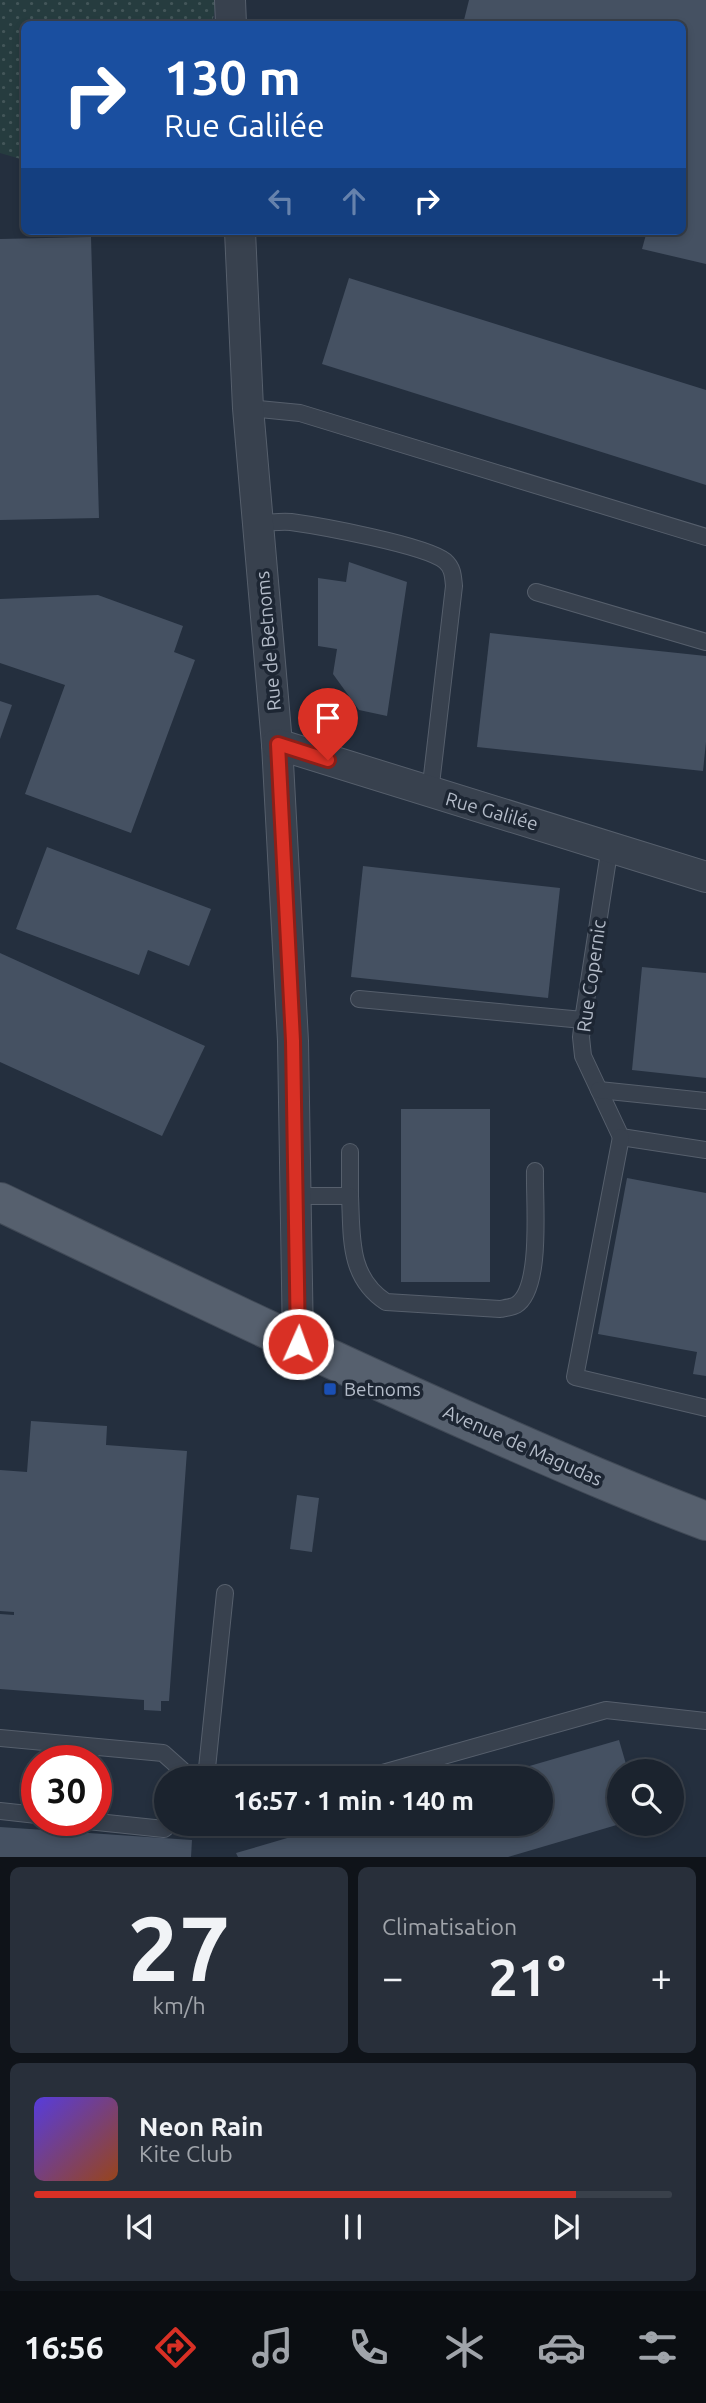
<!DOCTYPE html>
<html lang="fr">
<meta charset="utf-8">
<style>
body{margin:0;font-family:Ubuntu,sans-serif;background:#282f3a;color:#f1f3f6;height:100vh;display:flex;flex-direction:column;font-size:26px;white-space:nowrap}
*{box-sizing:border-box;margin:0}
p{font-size:23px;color:#a0a4aa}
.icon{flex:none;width:38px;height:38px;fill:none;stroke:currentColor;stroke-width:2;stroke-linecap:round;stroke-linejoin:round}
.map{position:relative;height:1857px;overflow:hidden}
.drawer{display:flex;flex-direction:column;gap:10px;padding:10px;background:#0f1319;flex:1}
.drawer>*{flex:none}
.top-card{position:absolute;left:21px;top:21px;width:665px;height:214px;border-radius:10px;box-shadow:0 4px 10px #0003,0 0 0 2px #39404a;background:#1a4fa0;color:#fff;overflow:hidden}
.fabs{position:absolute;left:607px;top:1759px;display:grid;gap:14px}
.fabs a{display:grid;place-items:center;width:77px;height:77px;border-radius:50%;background:#1b232e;box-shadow:0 4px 10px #0003,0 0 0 2px #39404a;font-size:35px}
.speed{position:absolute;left:21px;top:1745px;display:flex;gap:14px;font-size:35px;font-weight:700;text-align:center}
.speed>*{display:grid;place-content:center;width:91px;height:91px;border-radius:50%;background:#1b232e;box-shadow:0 4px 10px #0003,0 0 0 2px #39404a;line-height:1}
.speed .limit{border:10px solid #d22;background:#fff;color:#111}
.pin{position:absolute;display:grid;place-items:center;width:60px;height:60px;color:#fff;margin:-72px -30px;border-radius:50% 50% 50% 0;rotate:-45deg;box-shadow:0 0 7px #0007}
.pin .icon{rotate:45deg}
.me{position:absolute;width:77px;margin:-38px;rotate:2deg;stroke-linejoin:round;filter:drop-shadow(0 0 5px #0008)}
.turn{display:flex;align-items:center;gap:24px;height:147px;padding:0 28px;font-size:32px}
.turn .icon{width:91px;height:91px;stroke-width:2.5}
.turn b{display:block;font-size:49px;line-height:60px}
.lanes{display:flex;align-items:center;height:66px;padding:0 28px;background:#0003;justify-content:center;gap:35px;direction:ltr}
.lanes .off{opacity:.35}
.big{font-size:52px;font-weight:700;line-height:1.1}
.drawer .widget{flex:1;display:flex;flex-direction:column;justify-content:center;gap:10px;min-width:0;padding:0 24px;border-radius:10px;background:#282f3a}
.drawer .dial{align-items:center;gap:0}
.dial b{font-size:91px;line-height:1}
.song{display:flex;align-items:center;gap:21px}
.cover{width:84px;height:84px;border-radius:10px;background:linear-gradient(135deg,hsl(250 70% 55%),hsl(20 70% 35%))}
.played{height:7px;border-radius:4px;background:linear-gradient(90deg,#d93025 85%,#39404a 85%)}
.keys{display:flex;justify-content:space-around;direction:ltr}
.heat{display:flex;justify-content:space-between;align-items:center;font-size:38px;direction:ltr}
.drawer .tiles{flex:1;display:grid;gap:10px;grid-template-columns:1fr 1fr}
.widget:last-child{grid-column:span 2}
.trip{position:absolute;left:154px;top:1766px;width:399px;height:70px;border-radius:35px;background:#1b232e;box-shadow:0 4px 10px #0003,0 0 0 2px #39404a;font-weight:700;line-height:70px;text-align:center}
.dock{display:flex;height:112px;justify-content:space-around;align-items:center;background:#0b0e12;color:#a0a4aa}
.dock .icon{width:49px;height:49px}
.dock .current{color:#d93025}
.dock b{font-size:32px;color:#f1f3f6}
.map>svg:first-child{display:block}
.grass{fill:url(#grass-dots)}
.building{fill:#455162}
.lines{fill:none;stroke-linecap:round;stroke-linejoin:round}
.lane-casing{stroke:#565f6c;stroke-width:18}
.street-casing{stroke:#565f6c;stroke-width:32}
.primary-casing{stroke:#414a57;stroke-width:40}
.lane{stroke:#38414e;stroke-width:16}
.street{stroke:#38414e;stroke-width:30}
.primary{stroke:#56606e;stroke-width:38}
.route-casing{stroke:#8d1f18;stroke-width:18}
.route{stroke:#d93025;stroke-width:12}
.transit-dot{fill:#1a4fb4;stroke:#1d2633;stroke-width:2.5}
.labels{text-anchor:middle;stroke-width:7;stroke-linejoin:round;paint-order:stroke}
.street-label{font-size:19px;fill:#b4bcc9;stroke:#1d2633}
.poi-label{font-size:19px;fill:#b4bcc9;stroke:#1d2633;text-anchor:start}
</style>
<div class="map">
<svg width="706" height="1857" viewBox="0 0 706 1857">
<defs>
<pattern id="grass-dots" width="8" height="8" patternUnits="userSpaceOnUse" patternTransform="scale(1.75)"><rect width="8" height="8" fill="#263c3f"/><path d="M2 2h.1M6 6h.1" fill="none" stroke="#435659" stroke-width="1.8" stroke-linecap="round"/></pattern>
</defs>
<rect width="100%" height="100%" fill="#242f3e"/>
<polygon class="grass" points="0,0 217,0 212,24 24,24 24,160 0,153"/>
<g class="building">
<polygon points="469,0 706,0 706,264 642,249 647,231 682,231 682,24 463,24"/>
<polygon points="91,237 99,518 0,520 0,239"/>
<polygon points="349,278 706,390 706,485 322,364"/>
<polygon points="349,562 407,582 387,716 359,710 333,674 337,649 318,646 318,578 346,582"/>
<polygon points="98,595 183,626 174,652 195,660 131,833 25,794 65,685 0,663 0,599"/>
<polygon points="490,633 706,656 706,742 703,771 477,747"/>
<polygon points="0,701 12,705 0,739"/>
<polygon points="47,847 211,909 189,966 148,950 139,975 16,929"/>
<polygon points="363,866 560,888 548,998 351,977"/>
<polygon points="0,953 205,1046 162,1136 0,1062"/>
<polygon points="642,967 706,973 706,1078 632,1070"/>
<rect x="401" y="1109" width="89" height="173"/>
<polygon points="627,1178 706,1193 706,1376 693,1374 697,1352 598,1334"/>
<polygon points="31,1421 107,1426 106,1445 187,1451 169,1701 161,1701 161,1711 144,1710 144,1700 0,1689 0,1614 14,1615 14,1612 0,1611 0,1470 27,1472"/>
<polygon points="297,1495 319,1498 312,1552 290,1549"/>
<polygon points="619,1740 628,1771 620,1771 620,1824 508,1857 238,1857 236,1853 335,1824 541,1824 541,1778 492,1777"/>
<polygon points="0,1827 192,1840 191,1857 0,1857"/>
</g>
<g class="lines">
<g class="lane-casing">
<g id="lane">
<polyline points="248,408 300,413 706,537"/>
<path d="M258,523C269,523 280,521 291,522C320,526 425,545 445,561C453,568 453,576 454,586L430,793"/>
<polyline points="536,592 706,642"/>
<polyline points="610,846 583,1020 581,1037 583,1056 621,1137 706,1150"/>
<polyline points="359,999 583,1020"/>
<polyline points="599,1090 706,1101"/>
<polyline points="621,1137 575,1377 706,1408"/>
<polyline points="350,1152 350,1196"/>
<path d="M297,1196H350C352,1237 348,1277 386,1302L500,1309C505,1308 513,1307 516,1305C543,1289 534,1199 535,1171"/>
<polyline points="0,1738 163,1753 191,1778"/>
<polyline points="206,1778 225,1593"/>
<polyline points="365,1778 606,1710 706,1721"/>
<polyline points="0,1811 37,1815"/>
<polyline points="78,1820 164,1829 170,1824"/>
</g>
</g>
<g class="street-casing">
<g id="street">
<polyline points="230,0 231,24"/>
<polyline points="240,231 248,408 277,744 293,1041 298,1344"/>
<polyline points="277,744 706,877"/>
</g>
</g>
<g class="primary-casing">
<path id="primary" d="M0,1202C161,1279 322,1357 486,1429C559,1461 631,1493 706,1521"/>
</g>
<use href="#lane" class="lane"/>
<use href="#street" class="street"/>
<use href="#primary" class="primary"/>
</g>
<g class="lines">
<g class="route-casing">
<polyline id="route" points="298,1344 293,1041 278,744 328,760"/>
</g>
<use href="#route" class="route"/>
</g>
<rect class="transit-dot" x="323" y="1382" width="14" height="14" rx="3.5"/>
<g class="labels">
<g class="street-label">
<text transform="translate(268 641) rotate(-95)" y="7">Rue de Betnoms</text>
<text transform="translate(492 811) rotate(16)" y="7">Rue Galilée</text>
<text transform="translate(591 976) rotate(-82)" y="7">Rue Copernic</text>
<text transform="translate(523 1445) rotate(24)" y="7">Avenue de Magudas</text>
</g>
<g class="poi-label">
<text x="344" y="1396">Betnoms</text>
</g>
</g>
</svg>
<div class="fabs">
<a><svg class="icon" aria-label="search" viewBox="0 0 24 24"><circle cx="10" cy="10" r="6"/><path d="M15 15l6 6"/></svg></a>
</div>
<div class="speed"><div class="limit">30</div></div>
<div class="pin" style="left:328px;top:760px;background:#d93025"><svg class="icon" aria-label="arrive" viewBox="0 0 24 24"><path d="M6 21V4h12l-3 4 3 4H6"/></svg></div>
<svg class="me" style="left:298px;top:1344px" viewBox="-20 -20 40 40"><circle r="17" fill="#d93025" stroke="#fff" stroke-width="3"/><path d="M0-11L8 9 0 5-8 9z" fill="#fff"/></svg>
<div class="trip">16:57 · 1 min · 140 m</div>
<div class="top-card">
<div class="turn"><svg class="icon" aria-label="right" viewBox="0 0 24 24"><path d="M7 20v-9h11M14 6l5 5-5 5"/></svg><div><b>130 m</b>Rue Galilée</div></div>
<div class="lanes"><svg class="icon off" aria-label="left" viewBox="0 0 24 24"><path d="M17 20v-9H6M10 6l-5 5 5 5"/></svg><svg class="icon off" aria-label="ahead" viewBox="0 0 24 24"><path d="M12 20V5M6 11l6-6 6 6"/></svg><svg class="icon" aria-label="right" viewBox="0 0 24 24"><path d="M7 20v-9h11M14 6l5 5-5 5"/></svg></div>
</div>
</div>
<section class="drawer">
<div class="tiles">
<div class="widget dial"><b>27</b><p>km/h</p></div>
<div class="widget"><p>Climatisation</p>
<div class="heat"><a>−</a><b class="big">21°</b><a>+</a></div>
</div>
<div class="widget">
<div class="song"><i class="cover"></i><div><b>Neon Rain</b><p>Kite Club</p></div></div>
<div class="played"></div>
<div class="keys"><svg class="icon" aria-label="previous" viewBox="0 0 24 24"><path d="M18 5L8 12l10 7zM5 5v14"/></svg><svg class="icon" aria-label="pause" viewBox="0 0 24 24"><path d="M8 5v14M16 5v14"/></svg><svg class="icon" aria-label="next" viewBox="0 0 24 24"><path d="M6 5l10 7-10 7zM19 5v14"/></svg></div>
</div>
</div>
</section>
<nav class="dock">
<b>16:56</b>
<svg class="icon current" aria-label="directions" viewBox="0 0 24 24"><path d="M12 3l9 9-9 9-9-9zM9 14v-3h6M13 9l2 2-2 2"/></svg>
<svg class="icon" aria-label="music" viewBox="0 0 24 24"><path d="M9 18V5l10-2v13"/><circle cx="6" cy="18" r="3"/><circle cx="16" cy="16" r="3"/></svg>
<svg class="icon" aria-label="phone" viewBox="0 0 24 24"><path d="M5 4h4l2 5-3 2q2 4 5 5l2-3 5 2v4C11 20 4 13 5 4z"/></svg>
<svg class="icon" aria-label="climate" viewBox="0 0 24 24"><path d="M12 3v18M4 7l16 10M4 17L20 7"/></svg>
<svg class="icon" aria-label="car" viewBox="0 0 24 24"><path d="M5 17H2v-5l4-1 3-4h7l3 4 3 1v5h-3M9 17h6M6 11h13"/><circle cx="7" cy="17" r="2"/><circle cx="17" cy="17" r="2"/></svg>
<svg class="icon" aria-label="filters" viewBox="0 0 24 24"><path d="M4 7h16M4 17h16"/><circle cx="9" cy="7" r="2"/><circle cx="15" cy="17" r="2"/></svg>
</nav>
